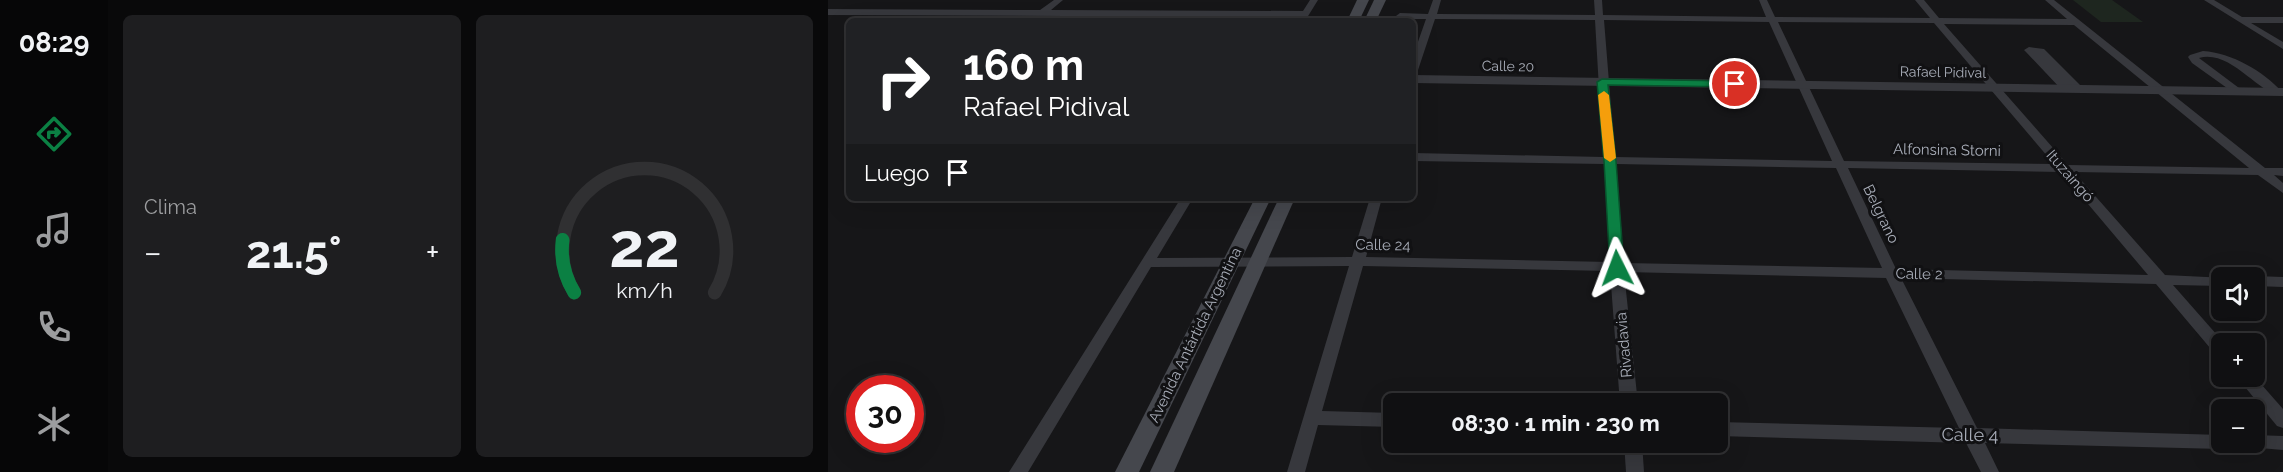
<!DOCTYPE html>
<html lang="es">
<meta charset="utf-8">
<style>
body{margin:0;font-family:Raleway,sans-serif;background:#1e1e20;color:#f1f3f6;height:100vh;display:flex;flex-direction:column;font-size:22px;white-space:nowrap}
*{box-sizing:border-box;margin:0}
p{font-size:20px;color:#9c9d9f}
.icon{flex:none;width:33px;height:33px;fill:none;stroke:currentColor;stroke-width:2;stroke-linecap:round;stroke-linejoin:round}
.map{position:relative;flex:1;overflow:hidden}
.side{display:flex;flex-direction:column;gap:15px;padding:15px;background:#09090a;width:720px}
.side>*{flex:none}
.banner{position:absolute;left:18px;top:18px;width:570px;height:183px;border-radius:9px;box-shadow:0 6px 24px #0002,0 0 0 2px #303032;background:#202124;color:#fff;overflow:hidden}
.tools{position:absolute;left:1383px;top:267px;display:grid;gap:12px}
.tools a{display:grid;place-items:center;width:54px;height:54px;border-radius:9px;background:#101012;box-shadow:0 6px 24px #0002,0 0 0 2px #303032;font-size:30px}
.speed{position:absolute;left:18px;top:375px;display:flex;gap:12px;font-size:30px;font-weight:700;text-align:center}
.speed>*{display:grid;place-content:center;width:78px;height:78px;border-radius:50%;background:#101012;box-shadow:0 6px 24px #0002,0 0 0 2px #303032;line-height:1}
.speed .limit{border:9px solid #d22;background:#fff;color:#111}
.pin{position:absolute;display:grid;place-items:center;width:51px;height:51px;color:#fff;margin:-26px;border:3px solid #fff;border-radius:50%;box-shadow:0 2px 6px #0007}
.me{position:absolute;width:66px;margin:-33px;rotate:357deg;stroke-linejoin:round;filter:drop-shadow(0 0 4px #0008)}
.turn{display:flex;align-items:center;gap:21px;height:126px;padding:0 18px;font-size:27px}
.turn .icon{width:78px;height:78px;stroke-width:2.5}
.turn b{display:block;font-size:42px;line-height:51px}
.then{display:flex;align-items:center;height:57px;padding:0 18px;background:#0003;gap:12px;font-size:22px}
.big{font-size:45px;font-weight:700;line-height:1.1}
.side .card{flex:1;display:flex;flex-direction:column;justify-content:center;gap:9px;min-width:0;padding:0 21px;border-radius:9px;background:#1e1e20}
.side .dial{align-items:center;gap:0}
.dial svg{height:156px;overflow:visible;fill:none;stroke:#303032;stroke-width:7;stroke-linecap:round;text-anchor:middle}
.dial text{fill:#f1f3f6;stroke:none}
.heat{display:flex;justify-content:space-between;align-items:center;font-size:33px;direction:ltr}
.side .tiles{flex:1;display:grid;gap:15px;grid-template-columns:repeat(2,1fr)}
.trip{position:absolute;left:555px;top:393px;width:345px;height:60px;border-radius:9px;background:#101012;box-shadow:0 6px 24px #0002,0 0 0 2px #303032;font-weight:700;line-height:60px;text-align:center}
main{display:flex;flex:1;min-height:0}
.tabs{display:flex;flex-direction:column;width:108px;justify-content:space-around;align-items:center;background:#060607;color:#9c9d9f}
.tabs .icon{width:42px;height:42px}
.tabs .on{color:#0b8043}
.tabs b{font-size:27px;color:#f1f3f6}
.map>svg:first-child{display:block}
.green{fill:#1e261f}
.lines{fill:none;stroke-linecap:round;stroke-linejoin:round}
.minor{fill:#37383d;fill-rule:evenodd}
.tertiary{fill:#37383d;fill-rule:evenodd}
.secondary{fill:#45474d;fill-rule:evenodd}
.route{fill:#0b8043;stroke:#07532c;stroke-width:1.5}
.slow{fill:#f59e0b}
.labels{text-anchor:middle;stroke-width:6;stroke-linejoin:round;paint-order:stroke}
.far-street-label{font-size:14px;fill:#a8adb8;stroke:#111113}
.street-label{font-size:15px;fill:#a8adb8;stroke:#111113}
.near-street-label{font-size:18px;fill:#a8adb8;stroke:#111113}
</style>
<main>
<nav class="tabs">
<b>08:29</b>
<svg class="icon on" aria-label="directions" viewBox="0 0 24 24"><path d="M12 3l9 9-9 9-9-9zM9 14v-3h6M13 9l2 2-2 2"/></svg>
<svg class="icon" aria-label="music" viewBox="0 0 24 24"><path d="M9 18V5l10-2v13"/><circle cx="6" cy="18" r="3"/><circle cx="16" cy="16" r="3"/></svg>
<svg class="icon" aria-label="phone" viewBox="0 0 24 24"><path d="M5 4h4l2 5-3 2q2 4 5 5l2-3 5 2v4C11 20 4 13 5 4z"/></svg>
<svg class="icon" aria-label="climate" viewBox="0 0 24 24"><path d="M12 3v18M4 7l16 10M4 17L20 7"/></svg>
</nav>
<section class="side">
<div class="tiles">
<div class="card"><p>Clima</p>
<div class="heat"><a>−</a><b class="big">21.5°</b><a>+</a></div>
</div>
<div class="card dial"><svg viewBox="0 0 100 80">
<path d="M14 69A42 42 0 1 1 86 69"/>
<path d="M14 69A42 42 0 0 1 8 42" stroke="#0b8043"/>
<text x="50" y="56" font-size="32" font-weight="700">22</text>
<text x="50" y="72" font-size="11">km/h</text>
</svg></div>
</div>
</section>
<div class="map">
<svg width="1455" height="472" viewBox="0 0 1455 472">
<rect width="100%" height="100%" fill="#161618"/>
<polygon class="green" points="1245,0 1284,0 1315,22 1273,22"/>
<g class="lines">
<g class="minor">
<polygon points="226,0 235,0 223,10 475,11 482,0 490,0 477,21 469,21 471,17 0,15 0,9 212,10"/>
<path d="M605,0H613L609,14L767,15L766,0H774L775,15L938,17L931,0H939L947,17L1102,18L1087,0H1096L1111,18L1239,19L1217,0H1226L1437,168H1455V176L1446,175L1455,183V193L1430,175L1246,172L1337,275L1399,278H1394V286L1345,285L1397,344H1394V357L1388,355L1328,284L1073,278L1149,428L1394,435V442H1403L1400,447L1394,449L1157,443L1171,472H1153L1138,443L890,436V422L1131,428L1058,278L796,272L810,404H792L782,271L535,266L494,411L566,413V427L490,425L477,472H459L521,266L323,267L200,472H181L353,198H365L329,258L524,257L542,198H554L538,257L782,262L776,164L585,161V153L775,157L767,20L607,19L590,70L585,73V56L598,19H572L568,16L572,13L600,14ZM776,20L941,22L1004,161L787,157ZM950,22L1106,23L1226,164L1016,161ZM1116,24L1246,25L1421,168L1240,165ZM788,164L1008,168L1054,268L796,263ZM1020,168L1233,172L1320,275L1068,269Z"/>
<polygon points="1376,0 1386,0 1414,17 1455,17 1455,23 1423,23 1455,42 1455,49"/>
<polygon points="1201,47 1216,49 1254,87 1254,91 1246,91 1243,88 1242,90 1234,90 1198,52 1196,50"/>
<path d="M1375,51C1404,53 1435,71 1454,92L1453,94C1432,97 1404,49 1371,58L1415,91L1410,94L1406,93L1364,63L1360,57L1362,55Z"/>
<polygon points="1426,276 1455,277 1455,287 1426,286 1426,278 1421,278"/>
<polygon points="1408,376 1426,376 1455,409 1455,428 1449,426"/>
<polygon points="1426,435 1455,436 1455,450 1420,447 1417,442 1426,442"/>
<polygon points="796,442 814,442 816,472 798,472"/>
</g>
<polygon class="tertiary" points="585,75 1455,88 1455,96 585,83"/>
<g class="secondary">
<polygon points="529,0 541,0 531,21 519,21"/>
<polygon points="546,0 558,0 548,21 536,21"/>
<polygon points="427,198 443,198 311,472 287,472"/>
<polygon points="451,198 467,198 346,472 322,472"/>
</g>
</g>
<polygon class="route" points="774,79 907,81 912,84 907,87 780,85 788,161 796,268 789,273 782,268 776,161 769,82"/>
<polygon class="slow" points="776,91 781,95 788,158 782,162 776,158 770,95"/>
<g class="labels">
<g class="far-street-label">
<text transform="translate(680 66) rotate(1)" y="5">Calle 20</text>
<text transform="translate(1115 72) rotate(1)" y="5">Rafael Pidival</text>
</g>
<g class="street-label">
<text transform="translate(1119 150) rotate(1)" y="5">Alfonsina Storni</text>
<text transform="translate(1242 176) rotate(49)" y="5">Ituzaingó</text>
<text transform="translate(1053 214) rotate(64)" y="5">Belgrano</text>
<text transform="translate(555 245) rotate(1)" y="5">Calle 24</text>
<text transform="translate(1091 274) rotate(1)" y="5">Calle 2</text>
<text transform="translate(367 335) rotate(-64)" y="5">Avenida Antártida Argentina</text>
<text transform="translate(796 345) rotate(-95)" y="5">Rivadavia</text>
</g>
<g class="near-street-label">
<text transform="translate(1142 435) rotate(1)" y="6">Calle 4</text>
</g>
</g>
</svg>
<div class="tools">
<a><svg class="icon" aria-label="sound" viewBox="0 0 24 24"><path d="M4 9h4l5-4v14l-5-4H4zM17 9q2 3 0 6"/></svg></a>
<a>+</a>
<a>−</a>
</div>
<div class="speed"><div class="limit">30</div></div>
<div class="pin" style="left:907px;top:84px;background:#d93025"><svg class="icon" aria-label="arrive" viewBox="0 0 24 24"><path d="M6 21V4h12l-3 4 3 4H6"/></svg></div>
<svg class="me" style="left:789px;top:268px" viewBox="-20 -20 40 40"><path d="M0-17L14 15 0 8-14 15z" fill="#0b8043" stroke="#fff" stroke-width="4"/></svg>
<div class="trip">08:30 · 1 min · 230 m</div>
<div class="banner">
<div class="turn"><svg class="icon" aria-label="right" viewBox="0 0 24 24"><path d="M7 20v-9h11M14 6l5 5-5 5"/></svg><div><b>160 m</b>Rafael Pidival</div></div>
<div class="then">Luego<svg class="icon" aria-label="arrive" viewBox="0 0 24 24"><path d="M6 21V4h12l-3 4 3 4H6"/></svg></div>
</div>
</div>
</main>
